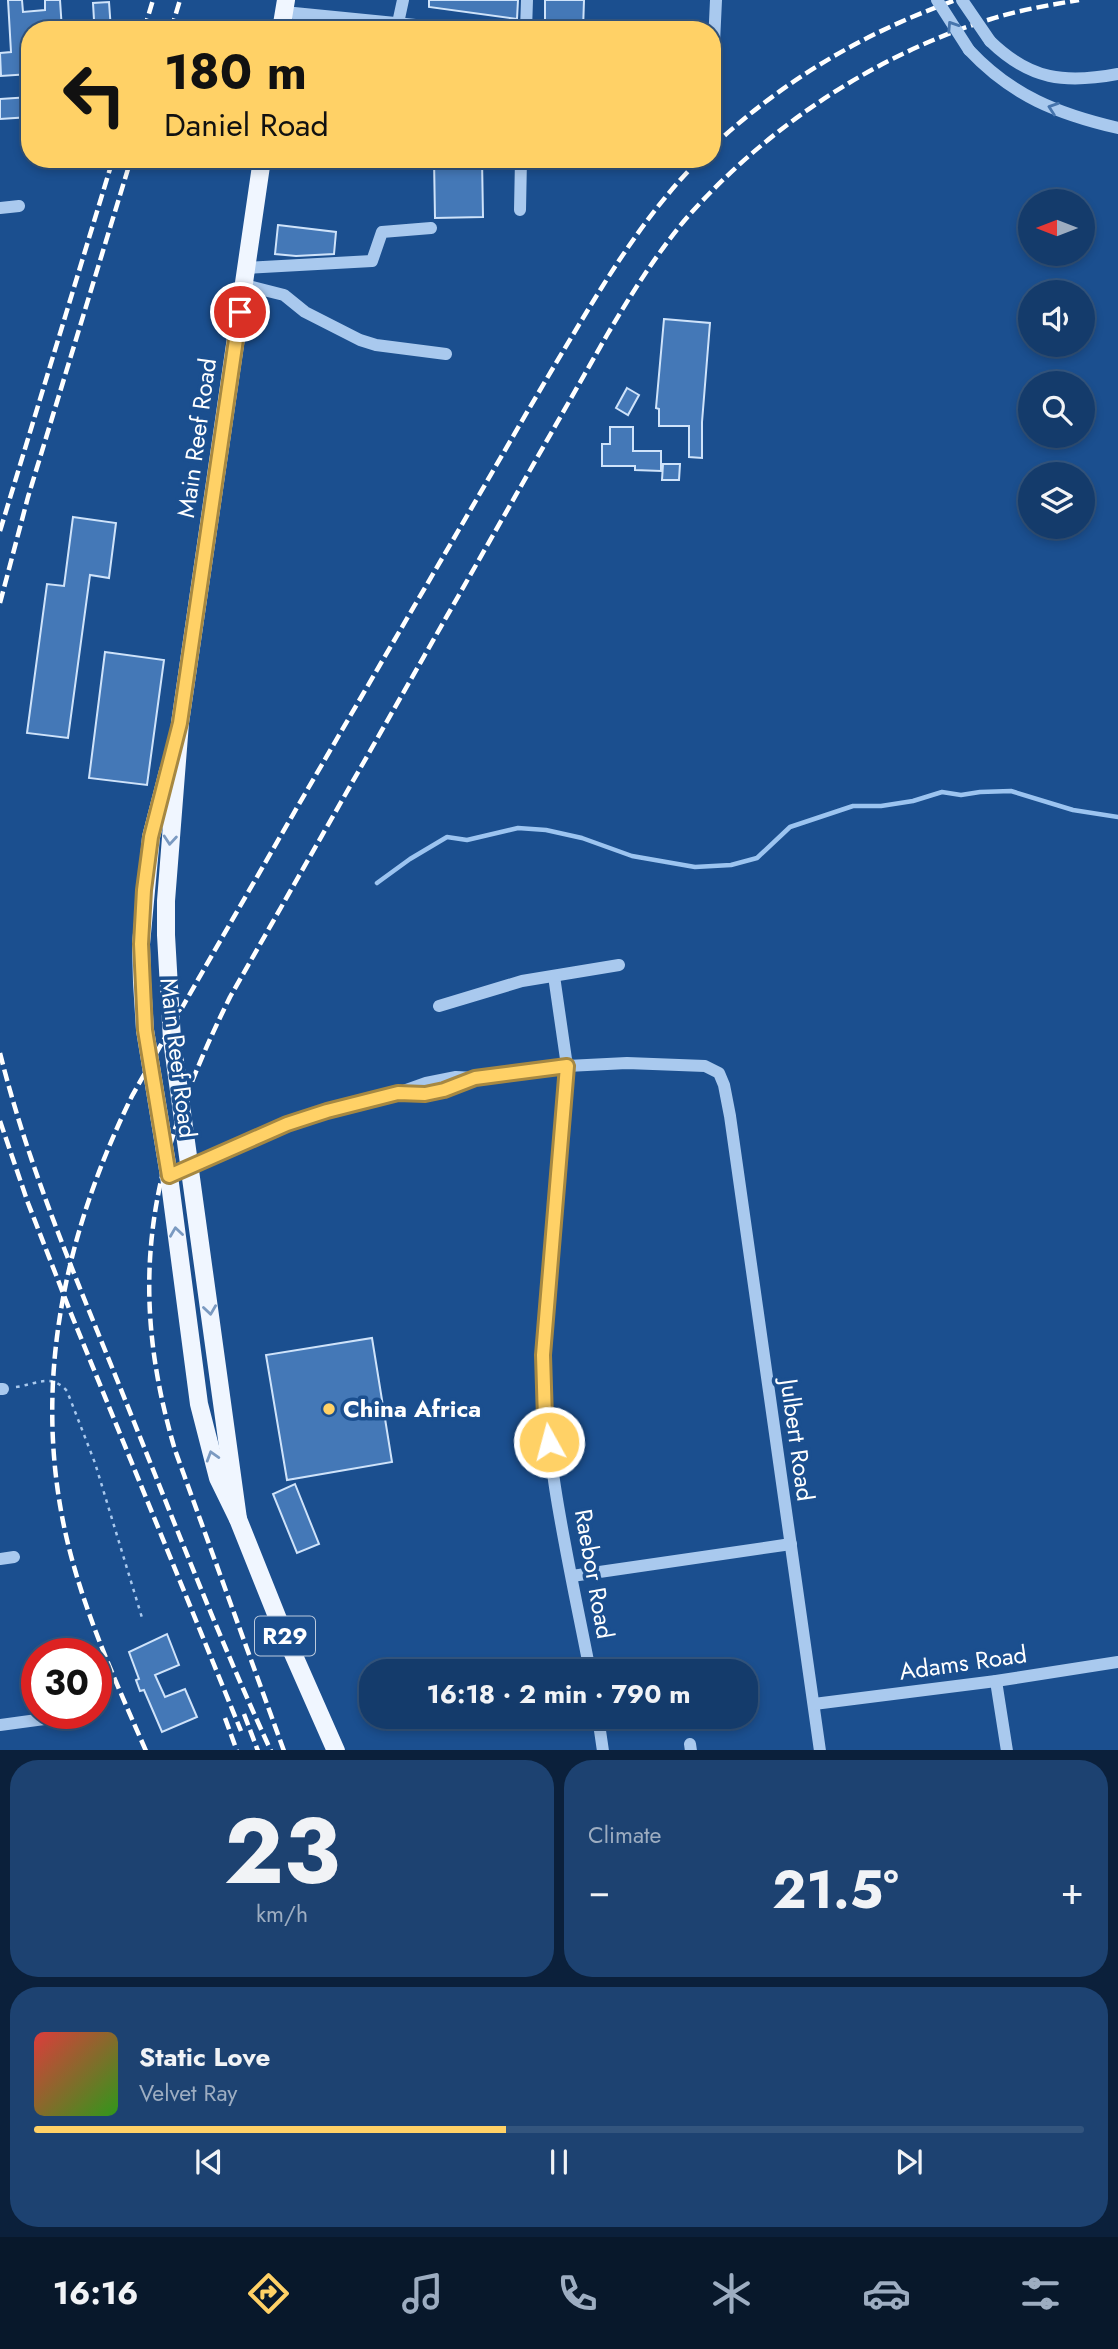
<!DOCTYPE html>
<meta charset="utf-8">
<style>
body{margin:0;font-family:Jost,sans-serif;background:#1d4271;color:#f1f3f6;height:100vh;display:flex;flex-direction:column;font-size:26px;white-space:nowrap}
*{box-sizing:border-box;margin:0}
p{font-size:23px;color:#9dadc1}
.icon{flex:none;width:38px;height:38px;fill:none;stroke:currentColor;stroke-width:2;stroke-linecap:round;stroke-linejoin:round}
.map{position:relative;height:1750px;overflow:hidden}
.side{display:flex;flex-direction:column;gap:10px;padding:10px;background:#0b203b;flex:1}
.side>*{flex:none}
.top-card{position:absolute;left:21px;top:21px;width:700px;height:147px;border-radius:28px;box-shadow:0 4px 10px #0003,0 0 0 2px #33557e;background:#ffd166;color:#111;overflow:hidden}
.needle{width:46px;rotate:270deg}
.fabs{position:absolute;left:1018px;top:189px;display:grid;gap:14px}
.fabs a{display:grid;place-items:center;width:77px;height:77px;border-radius:50%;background:#143b6b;box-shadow:0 4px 10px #0003,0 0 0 2px #33557e;font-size:35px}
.speed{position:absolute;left:21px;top:1638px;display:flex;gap:14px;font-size:35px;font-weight:700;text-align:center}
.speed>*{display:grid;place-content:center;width:91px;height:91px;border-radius:50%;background:#143b6b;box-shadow:0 4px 10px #0003,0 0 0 2px #33557e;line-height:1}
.speed .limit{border:10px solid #d22;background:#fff;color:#111}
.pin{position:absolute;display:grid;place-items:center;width:60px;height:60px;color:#fff;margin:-30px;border:4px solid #fff;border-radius:50%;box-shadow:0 2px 7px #0007}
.me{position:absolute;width:77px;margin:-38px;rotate:353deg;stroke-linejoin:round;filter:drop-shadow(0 0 5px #0008)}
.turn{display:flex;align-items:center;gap:24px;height:147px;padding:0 28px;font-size:32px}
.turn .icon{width:91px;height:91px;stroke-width:2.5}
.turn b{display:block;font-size:49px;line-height:60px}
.big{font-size:52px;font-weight:700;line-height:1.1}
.side .widget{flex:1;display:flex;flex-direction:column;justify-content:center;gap:10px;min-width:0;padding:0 24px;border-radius:28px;background:#1d4271}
.side .dial{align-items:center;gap:0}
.dial b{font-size:91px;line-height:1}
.song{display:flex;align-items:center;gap:21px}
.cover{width:84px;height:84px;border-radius:10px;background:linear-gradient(135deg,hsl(0 70% 55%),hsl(110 70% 35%))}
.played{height:7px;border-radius:4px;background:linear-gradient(90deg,#ffd166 45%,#33557e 45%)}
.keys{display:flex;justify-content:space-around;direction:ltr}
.heat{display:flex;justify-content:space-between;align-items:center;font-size:38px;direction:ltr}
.side .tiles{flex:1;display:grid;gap:10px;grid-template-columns:1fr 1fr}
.widget:last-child{grid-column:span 2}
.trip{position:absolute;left:359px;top:1659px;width:399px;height:70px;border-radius:28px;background:#143b6b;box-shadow:0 4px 10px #0003,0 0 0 2px #33557e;font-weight:700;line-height:70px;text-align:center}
.tab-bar{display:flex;height:112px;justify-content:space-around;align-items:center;background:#08182b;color:#9dadc1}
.tab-bar .icon{width:49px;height:49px}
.tab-bar .on{color:#ffd166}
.tab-bar b{font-size:32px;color:#f1f3f6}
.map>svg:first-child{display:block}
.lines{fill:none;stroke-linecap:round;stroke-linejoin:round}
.stream{stroke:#9cc4f0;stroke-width:4.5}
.building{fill:#4478b7;stroke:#cfe3fa;stroke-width:2}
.path{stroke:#a9c9ee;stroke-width:2.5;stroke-dasharray:3.5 5;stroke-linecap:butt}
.minor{stroke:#a9c9ee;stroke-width:12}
.major{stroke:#f0f6ff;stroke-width:18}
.rail{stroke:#fff;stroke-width:4.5;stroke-dasharray:12 5;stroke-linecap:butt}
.minor-bridge{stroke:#a9c9ee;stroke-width:12}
.oneway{stroke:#4674ac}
.oneway2{stroke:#7b9ac1}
.route-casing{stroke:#a68842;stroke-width:18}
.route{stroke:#ffd166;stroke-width:12}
.poi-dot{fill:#ffd166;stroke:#1b4f8f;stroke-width:2.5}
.labels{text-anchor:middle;stroke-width:7;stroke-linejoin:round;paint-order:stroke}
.shield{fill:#1b4f8f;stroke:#bbcadd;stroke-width:2}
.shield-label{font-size:23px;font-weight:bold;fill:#fff}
.street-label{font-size:24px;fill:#fff;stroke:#1b4f8f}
.poi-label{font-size:24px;font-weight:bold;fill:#fff;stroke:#1b4f8f;text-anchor:start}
</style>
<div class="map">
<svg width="1118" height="1751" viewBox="0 0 1118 1751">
<rect width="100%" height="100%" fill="#1b4f8f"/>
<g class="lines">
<polyline class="stream" points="377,883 410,859 447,837 467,840 518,828 546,830 582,838 632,856 695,867 731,865 757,858 790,827 853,806 881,806 913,801 942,792 961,795 980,792 1011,791 1073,810 1118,817"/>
</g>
<g class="building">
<polygon points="8,0 22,0 23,12 45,10 45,0 60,0 62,30 28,30 30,74 1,76 0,53 11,52"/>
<polygon points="429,0 518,0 517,19 429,7"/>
<polygon points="545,0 584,0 583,30 545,30"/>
<polygon points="109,2 111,30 99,30 98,20 94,20 93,3"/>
<polygon points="30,97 30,117 0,119 0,99"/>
<polygon points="434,159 482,159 483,217 435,218"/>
<polygon points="278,225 336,232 334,254 296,256 275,254"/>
<polygon points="664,319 710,323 702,422 702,458 689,457 689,426 659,426 659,409 656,408"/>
<polygon points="627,388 639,395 628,415 616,408"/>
<polygon points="610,427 633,427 633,451 661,451 661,471 635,470 635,466 602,466 602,444 610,444"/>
<polygon points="663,464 680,464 679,480 662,480"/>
<polygon points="73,517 116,523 109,578 90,575 68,738 27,733 47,584 64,586"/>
<polygon points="105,652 164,660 147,785 89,778"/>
<polygon points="372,1338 392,1462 287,1480 266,1355"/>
<polygon points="295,1484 319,1544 297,1553 273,1494"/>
<polygon points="167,1634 179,1665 155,1675 165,1697 185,1689 197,1717 162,1732 144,1690 140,1691 136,1680 139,1679 129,1652"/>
</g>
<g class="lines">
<path class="path" d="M16,1387C37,1384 51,1373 67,1391L95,1463L143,1621"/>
<g class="minor">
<polyline points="284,12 466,30"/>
<polyline points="398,23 403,0"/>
<polyline points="526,30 527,0"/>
<path d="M990,41C1030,80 1065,84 1118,74"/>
<path d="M969,50C1012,96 1058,114 1118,128"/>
<polyline points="712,86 716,0"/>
<polyline points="0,208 19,206"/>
<polyline points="520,210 521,159"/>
<polyline points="246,268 372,261 382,232 431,228"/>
<polyline points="244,285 284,295 305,312 360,340 376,345 446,354"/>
<path d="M554,976L567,1066L543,1355C544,1460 570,1568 590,1671"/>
<polyline points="439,1006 522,981 619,965"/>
<path d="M402,1093C427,1095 449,1090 472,1080"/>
<polyline points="169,1176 310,1116 398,1093 426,1083 456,1077 476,1078 567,1066 627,1063 705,1066 719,1073 724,1085 730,1116 820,1751"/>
<polyline points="0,1389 3,1389"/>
<polyline points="0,1559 14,1557"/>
<polyline points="572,1576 791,1544"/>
<polyline points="996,1681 1007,1751"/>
<polyline points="814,1704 996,1681 1118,1662"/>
<polyline points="598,1717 603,1751"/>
<polyline points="0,1725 59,1717"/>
<polyline points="690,1744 691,1751"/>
</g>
<g class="major">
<polyline points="281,30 286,0"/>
<polyline points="168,771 151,837 141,944 142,982 145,1030 169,1176 199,1404 218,1478 238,1519 280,1624 336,1751"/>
<polyline points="238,1519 172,1040 166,935 166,901 180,723 262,159"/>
</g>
<g class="rail">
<polyline points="144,30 153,0"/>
<polyline points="171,30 180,0"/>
<path d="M712,147C784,80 863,33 956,0"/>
<polyline points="0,531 113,159"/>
<polyline points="0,603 28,497 131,159"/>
<path d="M0,1053C30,1174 80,1287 126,1402C173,1519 218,1636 271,1751"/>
<polyline points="0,1121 28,1203 70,1311 241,1731"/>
<polyline points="244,1714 258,1751"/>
<polyline points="225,1718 237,1751"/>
<path d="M146,1751C119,1689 91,1628 73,1563C28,1403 60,1243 132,1096C243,899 357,704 471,509C505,450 539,391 574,333C611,271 649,210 700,159"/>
<path d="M284,1751L175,1450C124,1278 152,1155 230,997L607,335C630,296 655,256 684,221C764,129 874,55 991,19C1019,10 1050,5 1079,0"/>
</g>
<g class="minor-bridge">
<polyline points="937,0 969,50"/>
<polyline points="962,0 990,41"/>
</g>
</g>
<defs><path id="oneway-chevron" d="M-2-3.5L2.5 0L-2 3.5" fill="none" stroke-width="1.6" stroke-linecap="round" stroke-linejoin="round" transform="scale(1.75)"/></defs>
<g class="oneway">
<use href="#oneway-chevron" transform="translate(952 26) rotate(-123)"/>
<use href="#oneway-chevron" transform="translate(1053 108) rotate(-161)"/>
</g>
<g class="oneway2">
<use href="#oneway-chevron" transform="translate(170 840) rotate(95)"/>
<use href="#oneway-chevron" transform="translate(176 1232) rotate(-98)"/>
<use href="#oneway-chevron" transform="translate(210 1310) rotate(82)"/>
<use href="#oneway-chevron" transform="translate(212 1456) rotate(-107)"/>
</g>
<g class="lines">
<g class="route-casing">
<polyline id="route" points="240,312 180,723 151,837 144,890 141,944 145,1030 169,1176 287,1124 327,1111 398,1093 425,1094 444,1090 475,1078 567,1066 543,1355 545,1419 549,1442"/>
</g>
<use href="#route" class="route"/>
</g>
<circle class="poi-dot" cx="329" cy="1409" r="7"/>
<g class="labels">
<rect class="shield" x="255" y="1616.5" width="60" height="39" rx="5"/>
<g class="shield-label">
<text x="285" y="1644">R29</text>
</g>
<g class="street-label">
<text transform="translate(197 438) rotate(-82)" y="8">Main Reef Road</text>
<text transform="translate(178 1058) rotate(83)" y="8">Main Reef Road</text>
<text transform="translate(797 1440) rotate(82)" y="8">Julbert Road</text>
<text transform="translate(594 1574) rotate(80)" y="8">Raebor Road</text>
<text transform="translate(963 1663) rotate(-8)" y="8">Adams Road</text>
</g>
<g class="poi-label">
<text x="343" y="1417">China Africa</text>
</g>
</g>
</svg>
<div class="fabs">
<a><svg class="needle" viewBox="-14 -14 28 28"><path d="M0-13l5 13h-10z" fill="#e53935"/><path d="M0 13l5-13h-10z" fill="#9dadc1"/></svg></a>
<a><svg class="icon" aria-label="sound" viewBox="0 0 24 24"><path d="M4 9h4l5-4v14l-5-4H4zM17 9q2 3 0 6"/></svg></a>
<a><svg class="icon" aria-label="search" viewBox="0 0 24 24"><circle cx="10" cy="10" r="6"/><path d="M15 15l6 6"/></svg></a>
<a><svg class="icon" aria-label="layers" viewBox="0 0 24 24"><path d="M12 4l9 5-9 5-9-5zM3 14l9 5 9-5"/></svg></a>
</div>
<div class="speed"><div class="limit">30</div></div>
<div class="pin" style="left:240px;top:312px;background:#d93025"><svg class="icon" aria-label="arrive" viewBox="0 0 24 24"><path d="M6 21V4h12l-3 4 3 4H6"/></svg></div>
<svg class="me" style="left:549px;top:1442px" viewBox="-20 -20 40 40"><circle r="17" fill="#ffd166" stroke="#fff" stroke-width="3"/><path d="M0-11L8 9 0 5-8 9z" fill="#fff"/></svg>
<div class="trip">16:18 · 2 min · 790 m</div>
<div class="top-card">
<div class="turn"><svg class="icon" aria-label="left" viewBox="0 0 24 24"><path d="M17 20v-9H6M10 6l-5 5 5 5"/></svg><div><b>180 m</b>Daniel Road</div></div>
</div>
</div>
<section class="side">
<div class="tiles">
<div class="widget dial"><b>23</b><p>km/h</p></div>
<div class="widget"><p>Climate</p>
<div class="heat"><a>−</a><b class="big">21.5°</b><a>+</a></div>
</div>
<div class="widget">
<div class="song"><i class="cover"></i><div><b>Static Love</b><p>Velvet Ray</p></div></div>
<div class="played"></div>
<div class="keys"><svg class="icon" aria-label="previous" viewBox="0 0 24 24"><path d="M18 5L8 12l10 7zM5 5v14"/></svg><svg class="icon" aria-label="pause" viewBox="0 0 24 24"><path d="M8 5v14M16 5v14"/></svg><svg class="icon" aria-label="next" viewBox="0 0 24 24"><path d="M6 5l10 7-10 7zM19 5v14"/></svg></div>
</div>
</div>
</section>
<nav class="tab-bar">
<b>16:16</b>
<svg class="icon on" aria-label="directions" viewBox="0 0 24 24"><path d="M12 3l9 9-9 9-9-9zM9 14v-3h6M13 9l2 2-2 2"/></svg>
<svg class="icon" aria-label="music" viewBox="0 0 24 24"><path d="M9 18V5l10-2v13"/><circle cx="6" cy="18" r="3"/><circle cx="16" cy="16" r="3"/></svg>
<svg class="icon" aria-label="phone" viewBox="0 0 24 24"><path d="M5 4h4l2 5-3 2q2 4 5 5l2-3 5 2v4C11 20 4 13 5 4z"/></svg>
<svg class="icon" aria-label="climate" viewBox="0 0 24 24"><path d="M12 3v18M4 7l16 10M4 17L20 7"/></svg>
<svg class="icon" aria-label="car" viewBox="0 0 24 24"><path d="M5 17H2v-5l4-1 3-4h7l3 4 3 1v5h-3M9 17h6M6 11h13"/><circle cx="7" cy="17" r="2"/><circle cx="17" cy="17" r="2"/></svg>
<svg class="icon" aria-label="filters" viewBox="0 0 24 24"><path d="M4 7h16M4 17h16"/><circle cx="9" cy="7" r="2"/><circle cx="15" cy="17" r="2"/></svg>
</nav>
